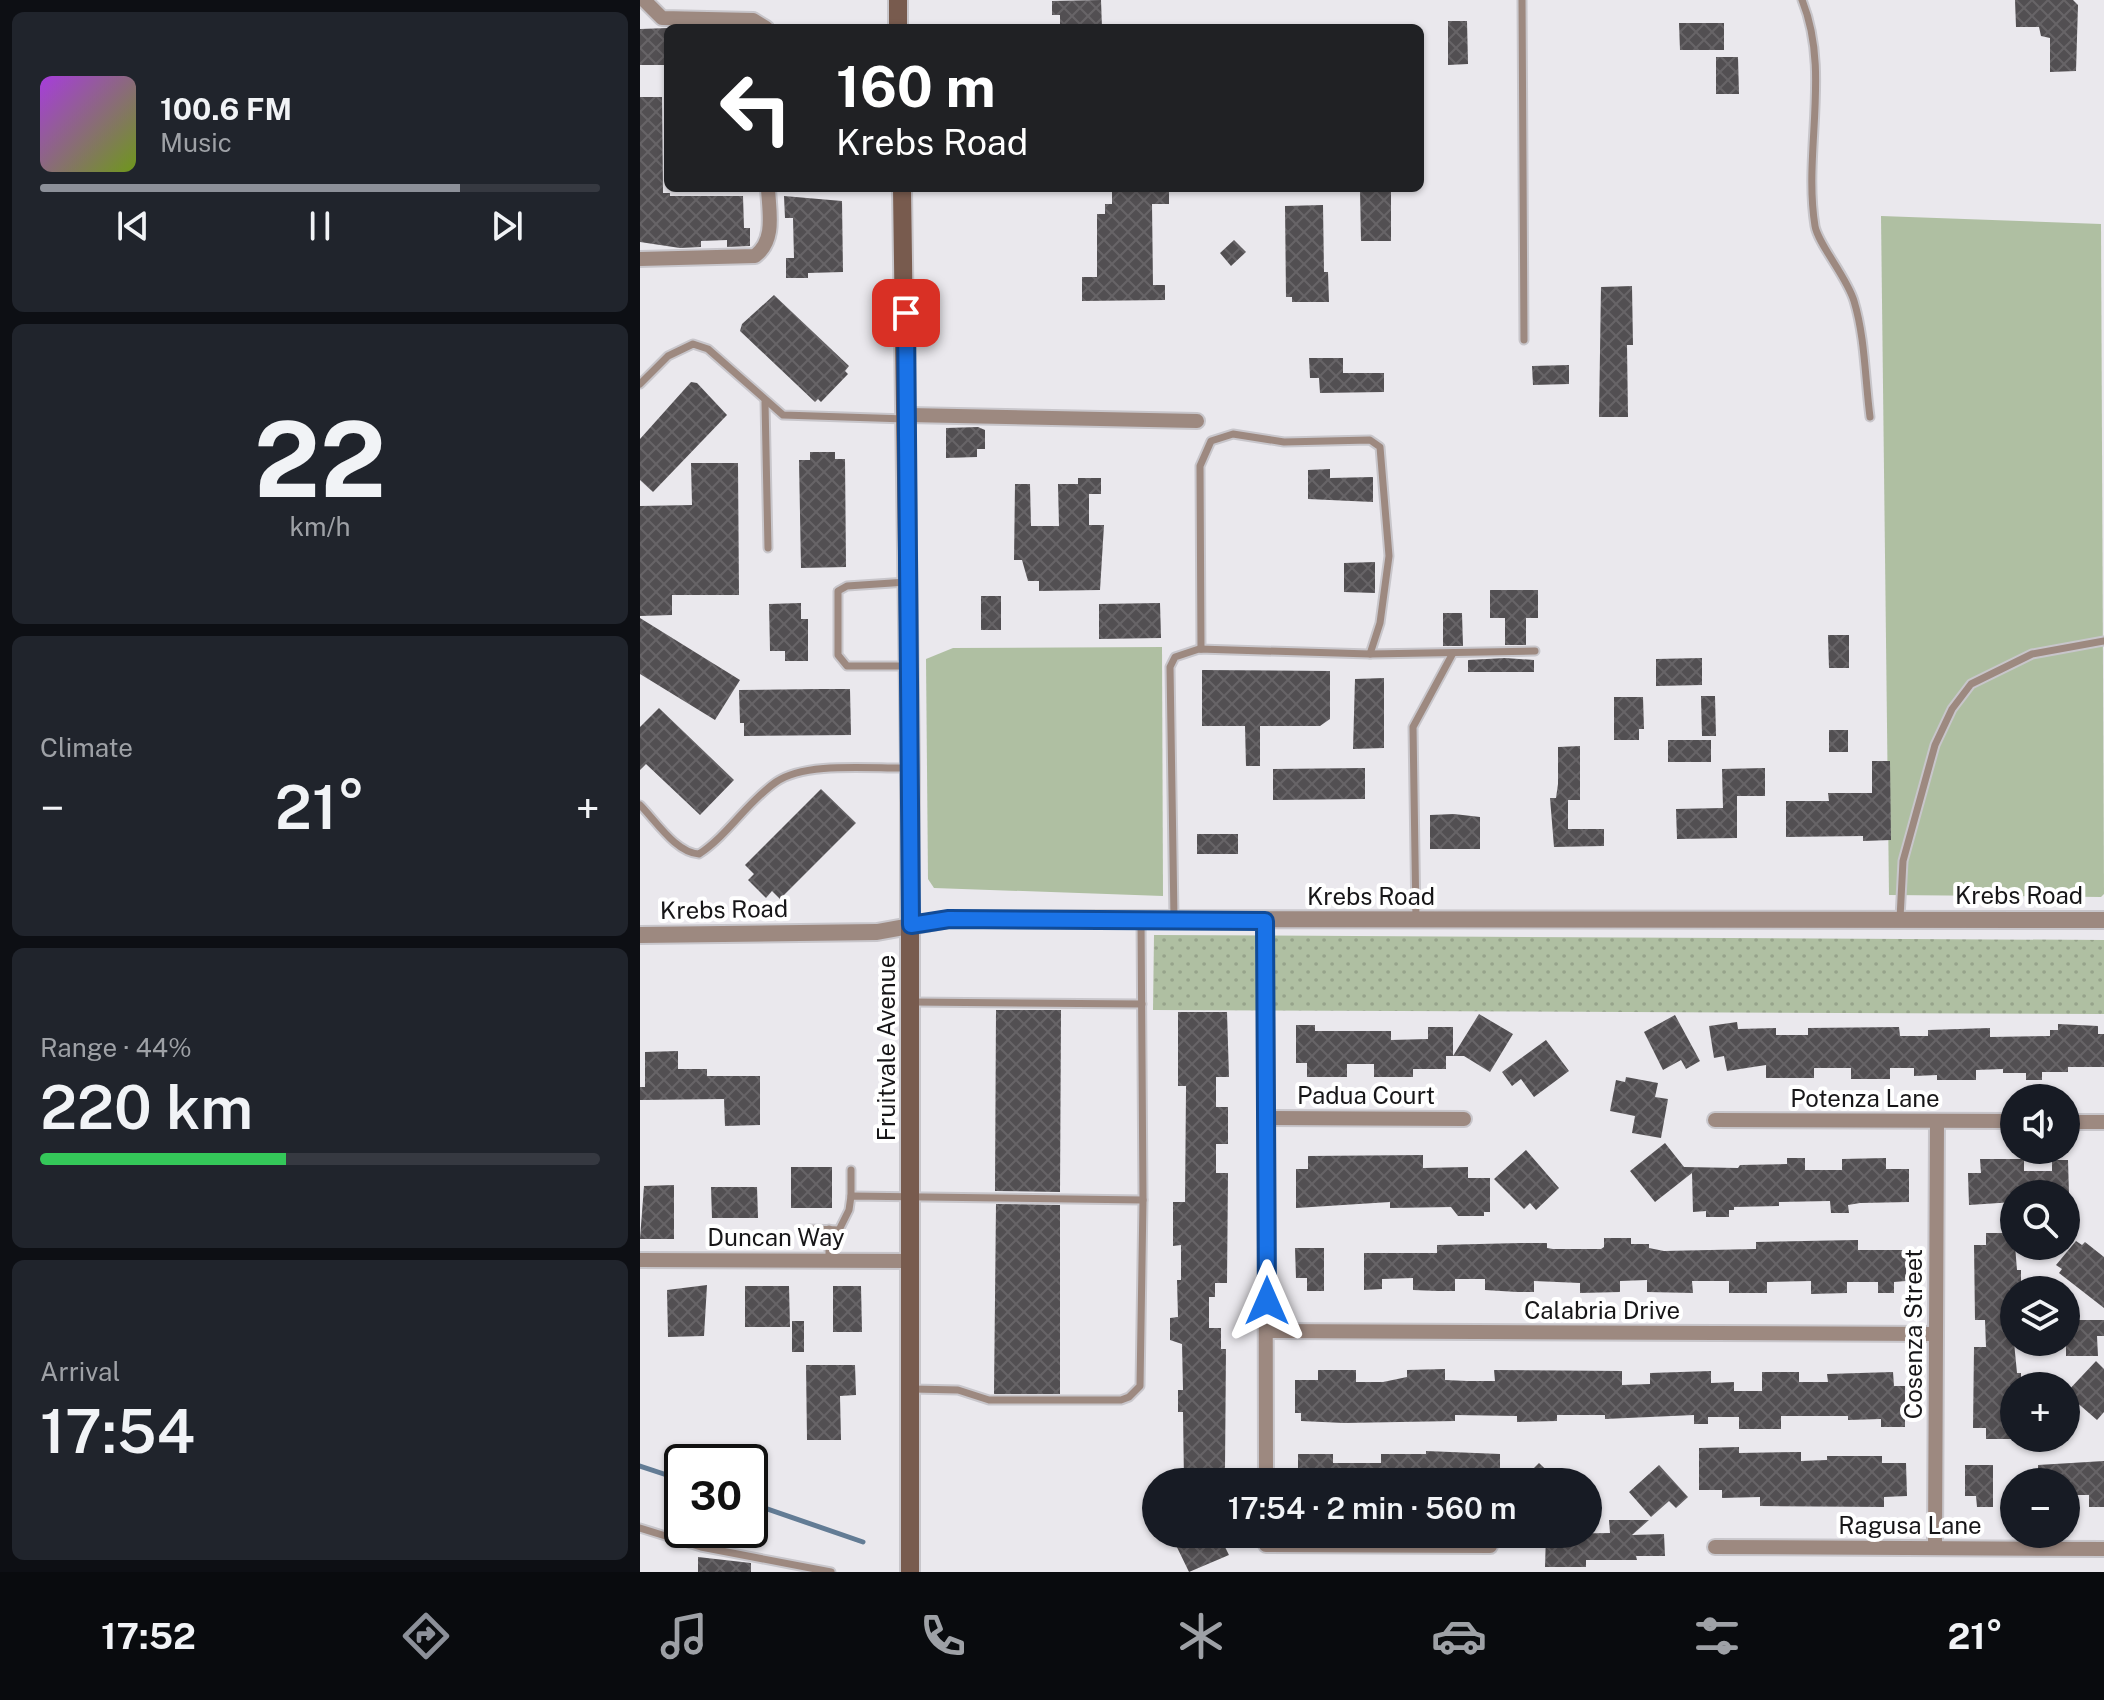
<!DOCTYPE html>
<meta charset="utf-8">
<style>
body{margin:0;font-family:"Public Sans",sans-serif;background:#20242c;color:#f1f3f6;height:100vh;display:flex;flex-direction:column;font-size:30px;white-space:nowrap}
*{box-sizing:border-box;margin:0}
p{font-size:26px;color:#9ea1a6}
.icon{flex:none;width:44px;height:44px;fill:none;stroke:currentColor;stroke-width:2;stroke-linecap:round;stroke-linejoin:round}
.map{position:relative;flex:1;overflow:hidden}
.panel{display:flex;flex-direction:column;gap:12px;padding:12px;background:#0d0f14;width:640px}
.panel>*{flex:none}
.banner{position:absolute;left:24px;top:24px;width:760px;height:168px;border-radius:12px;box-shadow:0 2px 6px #0004;background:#202124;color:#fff;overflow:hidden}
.tools{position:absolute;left:1360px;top:1084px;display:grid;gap:16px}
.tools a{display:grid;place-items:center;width:80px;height:80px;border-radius:50%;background:#171b24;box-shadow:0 2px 6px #0004;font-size:40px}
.speed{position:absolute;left:24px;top:1444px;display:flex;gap:16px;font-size:40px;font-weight:700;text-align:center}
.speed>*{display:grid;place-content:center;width:104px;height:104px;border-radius:50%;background:#171b24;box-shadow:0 2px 6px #0004;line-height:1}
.speed .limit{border:4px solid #111;border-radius:12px;background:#fff;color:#111}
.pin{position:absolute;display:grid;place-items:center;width:68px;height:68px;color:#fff;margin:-34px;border-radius:16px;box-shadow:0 4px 12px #0006}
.me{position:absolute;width:88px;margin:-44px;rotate:0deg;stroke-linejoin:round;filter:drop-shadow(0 0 6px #0008)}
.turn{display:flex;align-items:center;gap:28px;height:168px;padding:0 40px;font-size:36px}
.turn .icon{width:104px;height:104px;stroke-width:2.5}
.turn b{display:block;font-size:56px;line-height:68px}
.big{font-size:60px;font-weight:600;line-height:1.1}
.panel .widget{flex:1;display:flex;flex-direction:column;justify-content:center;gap:12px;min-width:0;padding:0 28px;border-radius:12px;background:#20242c}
.panel .dial{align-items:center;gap:0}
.dial b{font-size:104px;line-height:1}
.song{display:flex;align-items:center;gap:24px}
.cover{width:96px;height:96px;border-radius:12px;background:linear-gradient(135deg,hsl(280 70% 55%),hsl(80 70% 35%))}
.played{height:8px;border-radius:4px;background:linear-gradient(90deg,#8c9099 75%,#363941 75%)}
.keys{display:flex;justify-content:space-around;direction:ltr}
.heat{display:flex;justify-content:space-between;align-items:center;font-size:44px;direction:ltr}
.charge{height:12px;border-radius:6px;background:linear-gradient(90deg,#34c759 44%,#363941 0)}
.trip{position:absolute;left:502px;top:1468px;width:460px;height:80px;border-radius:40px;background:#171b24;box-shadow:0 2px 6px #0004;font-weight:600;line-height:80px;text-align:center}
.menu{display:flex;height:128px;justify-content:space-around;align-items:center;background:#090b0e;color:#9ea1a6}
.menu .icon{width:56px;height:56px}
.menu .on{color:#8c9099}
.menu b{font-size:36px;color:#f1f3f6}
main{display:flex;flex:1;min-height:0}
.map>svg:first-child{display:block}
.grass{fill:#afbfa2}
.park{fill:url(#park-dots)}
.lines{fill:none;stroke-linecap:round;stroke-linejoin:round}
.stream{stroke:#637c95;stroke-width:5}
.building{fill:url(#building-cross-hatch)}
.service-casing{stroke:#c8c6cb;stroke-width:11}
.minor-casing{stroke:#c8c6cb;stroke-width:18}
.tertiary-casing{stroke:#c8c6cb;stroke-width:20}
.secondary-casing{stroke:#c8c6cb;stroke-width:22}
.service{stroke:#9d8980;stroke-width:7}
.minor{stroke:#9d8980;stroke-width:14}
.tertiary{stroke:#9d8980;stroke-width:16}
.secondary{stroke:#785b4e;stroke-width:18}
.route-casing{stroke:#114b97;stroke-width:20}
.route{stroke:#1a73e8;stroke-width:14}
.labels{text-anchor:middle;stroke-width:8;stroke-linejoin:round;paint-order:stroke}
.street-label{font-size:24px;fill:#171618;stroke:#fff}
</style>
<main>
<section class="panel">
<div class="widget">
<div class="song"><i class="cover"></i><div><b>100.6 FM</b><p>Music</p></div></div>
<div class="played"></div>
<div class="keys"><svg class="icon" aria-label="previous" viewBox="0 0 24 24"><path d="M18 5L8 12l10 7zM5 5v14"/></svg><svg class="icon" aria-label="pause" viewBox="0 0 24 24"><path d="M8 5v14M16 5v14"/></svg><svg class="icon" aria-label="next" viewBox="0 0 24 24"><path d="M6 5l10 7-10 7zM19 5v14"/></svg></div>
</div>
<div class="widget dial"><b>22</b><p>km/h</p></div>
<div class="widget"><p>Climate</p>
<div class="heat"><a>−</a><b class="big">21°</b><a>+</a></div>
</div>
<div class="widget"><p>Range · 44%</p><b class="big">220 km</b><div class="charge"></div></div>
<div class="widget"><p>Arrival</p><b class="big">17:54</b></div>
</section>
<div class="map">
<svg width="1464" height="1572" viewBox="0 0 1464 1572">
<defs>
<pattern id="park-dots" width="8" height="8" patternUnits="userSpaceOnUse" patternTransform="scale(2)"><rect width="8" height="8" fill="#afbfa2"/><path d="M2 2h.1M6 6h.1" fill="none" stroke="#96a38b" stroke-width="1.8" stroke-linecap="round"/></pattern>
<pattern id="building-cross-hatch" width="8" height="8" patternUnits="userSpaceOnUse" patternTransform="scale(2)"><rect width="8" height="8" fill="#524f52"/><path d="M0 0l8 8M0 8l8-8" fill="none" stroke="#676467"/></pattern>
</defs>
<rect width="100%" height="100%" fill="#eae8ed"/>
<g class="grass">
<polygon points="1241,216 1461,224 1464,894 1461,897 1249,895"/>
<polygon points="522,647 523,896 294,888 288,879 286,659 313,648"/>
</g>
<polygon class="park" points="514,935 1464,940 1464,1014 513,1010"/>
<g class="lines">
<g class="stream">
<polyline points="0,1466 42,1480"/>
<polyline points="110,1503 223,1542"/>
</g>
</g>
<g class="building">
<polygon points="461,0 462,28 420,28 420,15 412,15 412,1"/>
<polygon points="1375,0 1433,0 1438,5 1436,71 1410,72 1410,38 1401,36 1399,27 1376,27"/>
<polygon points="808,21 827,21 828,64 808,65"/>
<polygon points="1039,23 1084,23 1084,50 1040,50"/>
<polygon points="28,28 28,65 0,65 0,29"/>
<polygon points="1076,57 1098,57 1099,94 1076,94"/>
<polygon points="0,97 22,97 23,193 30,193 30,196 103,196 104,228 110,228 110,246 87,247 87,240 61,241 61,247 40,248 0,242"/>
<polygon points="529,188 529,204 512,204 513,285 525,285 525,300 442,301 442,277 457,277 457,214 465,214 465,204 472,204 472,189"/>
<polygon points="720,188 751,188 751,241 721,241"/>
<polygon points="144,196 202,201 203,272 168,273 168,278 146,278 146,258 154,258 153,218 145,218"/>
<polygon points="683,205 684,272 688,272 689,302 652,302 652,297 646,297 645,206"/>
<polygon points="594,240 606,252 591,266 580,253"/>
<polygon points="992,286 993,345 987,345 988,417 959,417 961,287"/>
<polygon points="134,295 209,366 205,371 208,374 181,402 178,399 175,402 100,331 102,324"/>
<polygon points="669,358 703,358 703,373 744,373 744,392 680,393 679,378 670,378"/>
<polygon points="929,365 929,384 893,385 892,366"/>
<polygon points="51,382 57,383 87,415 13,492 0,480 0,439"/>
<polygon points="338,427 345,430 345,449 337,449 337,457 306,458 306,428"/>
<polygon points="170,452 195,452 195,459 205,459 206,567 161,568 159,460 170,460"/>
<polygon points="51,463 98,463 99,595 32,595 32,615 0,616 0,506 52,505"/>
<polygon points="690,469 690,478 733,477 733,502 668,499 668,470"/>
<polygon points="438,478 461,478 461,494 449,494 449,525 464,525 460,590 399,591 399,581 388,581 382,560 374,560 375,484 390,484 391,526 419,526 418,484 438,484"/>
<polygon points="735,562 735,593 704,592 704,563"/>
<polygon points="850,590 898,590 898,618 886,618 886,645 865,645 865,618 850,618"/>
<rect x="341" y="596" width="20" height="34"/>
<polygon points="161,603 161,619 168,619 168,661 145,661 145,651 130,651 129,604"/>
<polygon points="520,603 521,638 459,639 459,604"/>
<polygon points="803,613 822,613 823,646 803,646"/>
<polygon points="0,618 100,680 75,720 0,674"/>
<polygon points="1188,635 1209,635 1209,668 1189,668"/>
<polygon points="865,658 894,660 894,672 828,672 828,660"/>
<polygon points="1062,658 1062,685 1016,686 1016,659"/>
<polygon points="562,670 690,671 690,719 680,726 620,726 620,766 606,766 605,726 562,726"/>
<polygon points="744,678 744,748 713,749 715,679"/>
<polygon points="181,689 210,689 211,735 104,736 104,723 100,723 99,690"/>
<polygon points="1061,696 1075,696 1076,736 1062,736"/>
<polygon points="974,697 1003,697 1004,729 999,729 999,740 974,740"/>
<polygon points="19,708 94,780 60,815 6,764 0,770 0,727"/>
<rect x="1189" y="730" width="19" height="22"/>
<rect x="1028" y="740" width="43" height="22"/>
<polygon points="940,746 940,800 928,800 928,829 964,829 964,846 914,847 910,798 916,798 918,784 918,747"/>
<polygon points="1232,761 1250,761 1251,840 1223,841 1223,836 1146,837 1146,801 1189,801 1188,793 1232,793"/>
<polygon points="725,768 725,799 633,800 633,769"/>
<polygon points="1125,768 1125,796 1097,796 1097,838 1037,839 1036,809 1083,808 1082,769"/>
<polygon points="181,789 216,823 140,899 132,891 126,898 108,880 114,874 105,865"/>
<polygon points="814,814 840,817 840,849 790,849 790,815"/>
<rect x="557" y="834" width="41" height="20"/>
<polygon points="356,1010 421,1010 420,1192 355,1191"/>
<polygon points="538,1012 587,1012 589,1077 576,1077 576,1107 588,1107 588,1144 576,1144 576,1173 588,1173 587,1283 575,1283 575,1297 569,1297 569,1328 581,1328 581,1349 586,1349 585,1467 581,1482 544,1482 543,1412 538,1412 538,1390 543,1390 542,1344 530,1340 530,1318 538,1317 537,1280 541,1280 541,1245 533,1246 533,1202 545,1202 546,1090 546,1086 538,1086"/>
<polygon points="839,1014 873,1034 850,1072 824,1056 813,1056"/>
<polygon points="1035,1015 1060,1061 1046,1069 1041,1060 1023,1070 1004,1032"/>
<polygon points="1097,1022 1098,1029 1136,1028 1136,1035 1168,1035 1168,1028 1259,1027 1260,1036 1288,1036 1288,1030 1350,1028 1350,1037 1410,1036 1410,1030 1418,1030 1418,1024 1458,1026 1458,1034 1464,1034 1464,1067 1428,1067 1428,1072 1402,1072 1402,1080 1386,1080 1386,1073 1363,1073 1363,1069 1336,1070 1336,1080 1297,1080 1297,1075 1274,1076 1274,1068 1250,1068 1250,1079 1211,1079 1211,1068 1174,1068 1174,1078 1126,1078 1126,1065 1087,1071 1084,1056 1074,1058 1069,1026"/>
<polygon points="656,1025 675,1025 675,1031 751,1031 751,1040 788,1039 788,1027 813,1027 813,1056 806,1056 806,1069 773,1069 773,1077 734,1077 734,1064 707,1064 707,1077 667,1077 667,1063 656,1063"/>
<polygon points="906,1040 929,1071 894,1097 881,1079 872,1086 862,1072"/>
<polygon points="38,1051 38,1069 67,1069 67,1076 120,1076 120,1125 85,1126 84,1099 0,1100 0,1087 5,1087 5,1052"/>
<polygon points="986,1077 1018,1083 1015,1097 1028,1099 1021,1138 992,1133 995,1116 970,1111 976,1080 985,1082"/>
<polygon points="1025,1143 1044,1167 1098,1168 1100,1165 1147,1164 1147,1158 1165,1158 1165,1170 1202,1170 1202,1159 1246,1158 1246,1169 1269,1169 1269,1202 1220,1203 1208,1205 1209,1213 1191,1213 1190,1201 1139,1202 1139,1206 1094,1207 1094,1210 1089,1210 1089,1217 1066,1217 1066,1211 1053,1212 1052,1173 1015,1202 990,1171"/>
<polygon points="886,1150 919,1188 896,1210 890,1203 884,1209 854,1179"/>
<polygon points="783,1155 783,1168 828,1167 828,1178 850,1178 850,1212 844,1212 844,1216 818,1216 811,1207 750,1208 750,1202 656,1208 656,1169 668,1169 668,1156"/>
<polygon points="1340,1159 1384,1159 1384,1171 1412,1171 1412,1160 1428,1160 1429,1194 1374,1194 1374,1202 1329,1205 1328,1173 1341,1173"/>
<rect x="151" y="1167" width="41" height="41"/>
<polygon points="34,1185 34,1239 0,1239 4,1186"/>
<polygon points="71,1187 117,1187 118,1218 72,1218"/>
<polygon points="356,1204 420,1205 420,1394 354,1394"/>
<polygon points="1346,1233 1374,1233 1377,1270 1381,1270 1381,1290 1374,1290 1374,1342 1377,1373 1381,1373 1381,1386 1374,1386 1374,1439 1346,1439 1346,1428 1333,1428 1334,1347 1346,1347 1345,1320 1335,1320 1334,1245 1346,1245"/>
<polygon points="964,1238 991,1238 991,1244 1009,1244 1009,1248 1024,1251 1116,1249 1116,1242 1218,1240 1218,1250 1266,1250 1266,1281 1254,1282 1254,1293 1238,1293 1238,1282 1207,1282 1207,1293 1171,1294 1171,1281 1127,1282 1127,1293 1089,1293 1089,1281 1052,1281 1053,1293 1007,1292 1007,1280 980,1281 980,1292 940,1293 940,1283 894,1281 894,1292 877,1292 845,1290 845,1279 815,1279 815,1291 798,1291 773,1290 773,1278 742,1279 742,1289 724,1290 724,1253 797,1253 797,1245 881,1243 907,1243 907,1248 913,1249 961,1249 964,1247"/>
<polygon points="1436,1241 1442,1245 1445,1242 1464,1257 1464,1308 1419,1273 1422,1269 1416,1265"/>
<polygon points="655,1248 684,1248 684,1291 667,1291 667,1278 656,1278"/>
<polygon points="67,1285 64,1336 28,1337 27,1290"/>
<polygon points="105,1286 149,1286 150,1327 105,1327"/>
<polygon points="193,1286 221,1286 222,1332 193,1332"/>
<polygon points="1426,1320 1464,1320 1464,1336 1457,1336 1458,1356 1426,1356"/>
<rect x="152" y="1321" width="12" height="31"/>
<polygon points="1456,1361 1464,1369 1464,1412 1457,1420 1426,1393"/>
<polygon points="166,1365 215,1365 216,1395 200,1396 201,1440 167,1440"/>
<polygon points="805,1369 805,1380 827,1381 855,1381 854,1370 982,1371 982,1385 1010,1384 1010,1373 1071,1371 1071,1383 1094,1382 1094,1391 1122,1391 1122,1372 1159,1372 1159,1382 1188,1382 1187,1374 1253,1372 1254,1386 1265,1386 1265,1427 1241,1427 1241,1419 1208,1420 1208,1416 1141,1416 1141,1429 1099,1429 1099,1417 1068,1417 1068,1424 1054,1424 1054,1415 965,1419 965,1415 917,1415 917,1421 877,1422 877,1416 815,1415 815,1421 704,1423 661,1421 661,1413 655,1413 655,1380 678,1380 678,1370 716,1370 716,1382 743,1382 767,1377 767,1370"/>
<polygon points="1099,1447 1099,1453 1161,1452 1161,1461 1187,1460 1187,1456 1242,1456 1242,1463 1266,1463 1267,1496 1244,1497 1244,1507 1120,1506 1120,1497 1082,1498 1082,1490 1059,1490 1059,1448"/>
<polygon points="786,1451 860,1454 860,1482 658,1482 658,1454 693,1454 693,1463 741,1463 741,1454 786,1454"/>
<polygon points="1464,1461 1464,1507 1449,1507 1449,1495 1426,1495 1426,1482 1398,1482 1398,1465"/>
<polygon points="899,1463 919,1482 880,1482"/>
<polygon points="1019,1465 1048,1497 1036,1508 1029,1501 1011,1517 989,1492"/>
<polygon points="1325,1465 1353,1465 1353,1507 1337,1507 1336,1496 1325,1496"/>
<polygon points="969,1520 1009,1520 992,1535 1024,1534 1025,1556 996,1556 997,1560 946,1560 946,1567 905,1567 906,1534 970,1533"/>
<polygon points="543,1534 571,1534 575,1542 581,1539 589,1555 549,1572 533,1539"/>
<polygon points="58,1557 111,1563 111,1572 58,1572"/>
</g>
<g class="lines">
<g class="service-casing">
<g id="service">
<polyline points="882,0 884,340"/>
<path d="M1162,0C1191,71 1163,152 1175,226C1178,244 1207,277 1214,301C1225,337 1225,379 1230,417"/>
<polyline points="0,384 28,356 53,344 68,349 143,415 266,419"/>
<polyline points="125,402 128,548"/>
<polyline points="267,582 207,586 198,591 198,655 207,666 268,666"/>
<polyline points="561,649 560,466 571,441 593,434 644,442 730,440 740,447 749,556 740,623 730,654"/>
<path d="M0,805C16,821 36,853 59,854C88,835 107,802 136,782C166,761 233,769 270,768"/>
<polyline points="534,918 530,667 535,657 559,649 730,654 895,651"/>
<polyline points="1260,918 1263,861 1295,745 1312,709 1331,684 1392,654 1464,641"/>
<polyline points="776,919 773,727 813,653"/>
<polyline points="273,1002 502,1004"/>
<polyline points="211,1170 211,1196"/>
<polyline points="170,1229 199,1230 209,1210 211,1196 503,1200"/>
<polyline points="189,1229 189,1260"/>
<polyline points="273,1389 318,1390 349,1400 481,1400 489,1397 500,1386 503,1200 501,920"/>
<polyline points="0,1528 61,1547 191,1572"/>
</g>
</g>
<g class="minor-casing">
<g id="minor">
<polyline points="4,0 22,18 113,20 126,28"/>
<path d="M0,259L115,256C136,240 129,212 128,188"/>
<polyline points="268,415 557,421"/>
<polyline points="625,921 626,1482"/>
<polyline points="628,1118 824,1119"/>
<polyline points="1075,1120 1374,1121"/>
<polyline points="1426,1122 1464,1122"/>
<polyline points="0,1260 271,1261"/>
<polyline points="627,1331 1296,1334"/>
<polyline points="626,1534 626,1545 850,1546"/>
<polyline points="1075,1547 1464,1549"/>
<polyline points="1295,1548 1297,1121"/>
</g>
</g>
<g class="tertiary-casing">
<polyline id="tertiary" points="0,935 237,932 309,919 1464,920"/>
</g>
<g class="secondary-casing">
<g id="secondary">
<polyline points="258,0 258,28"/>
<polyline points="262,188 270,768 270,1572"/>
</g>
</g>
<use href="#service" class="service"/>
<use href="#minor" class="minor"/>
<use href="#tertiary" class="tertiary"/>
<use href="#secondary" class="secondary"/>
</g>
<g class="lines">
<g class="route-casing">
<polyline id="route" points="266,313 271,925 309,919 625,921 627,1301"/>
</g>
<use href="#route" class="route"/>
</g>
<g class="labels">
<g class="street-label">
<text x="1379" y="904">Krebs Road</text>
<text x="731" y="905">Krebs Road</text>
<text transform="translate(84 910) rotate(-1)" y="8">Krebs Road</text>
<text transform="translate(247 1048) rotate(-90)" y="8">Fruitvale Avenue</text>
<text x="726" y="1104">Padua Court</text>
<text x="1225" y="1107">Potenza Lane</text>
<text x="136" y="1246">Duncan Way</text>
<text x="962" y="1319">Calabria Drive</text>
<text transform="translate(1274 1334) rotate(-90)" y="8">Cosenza Street</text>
<text x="1270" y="1534">Ragusa Lane</text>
</g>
</g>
</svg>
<div class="tools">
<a><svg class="icon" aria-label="sound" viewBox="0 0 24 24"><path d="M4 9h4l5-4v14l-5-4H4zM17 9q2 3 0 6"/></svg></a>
<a><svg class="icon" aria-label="search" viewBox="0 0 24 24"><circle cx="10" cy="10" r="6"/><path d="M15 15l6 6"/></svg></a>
<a><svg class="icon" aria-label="layers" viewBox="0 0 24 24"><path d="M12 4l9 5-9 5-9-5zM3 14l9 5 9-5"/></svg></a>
<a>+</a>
<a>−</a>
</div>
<div class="speed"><div class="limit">30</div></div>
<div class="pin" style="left:266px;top:313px;background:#d93025"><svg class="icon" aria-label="arrive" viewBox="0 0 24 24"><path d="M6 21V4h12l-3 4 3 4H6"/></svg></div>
<svg class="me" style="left:627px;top:1301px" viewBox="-20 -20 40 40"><path d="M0-17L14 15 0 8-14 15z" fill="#1a73e8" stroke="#fff" stroke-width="4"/></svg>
<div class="trip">17:54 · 2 min · 560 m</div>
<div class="banner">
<div class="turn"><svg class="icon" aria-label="left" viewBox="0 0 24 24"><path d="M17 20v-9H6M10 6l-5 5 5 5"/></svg><div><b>160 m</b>Krebs Road</div></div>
</div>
</div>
</main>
<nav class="menu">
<b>17:52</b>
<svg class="icon on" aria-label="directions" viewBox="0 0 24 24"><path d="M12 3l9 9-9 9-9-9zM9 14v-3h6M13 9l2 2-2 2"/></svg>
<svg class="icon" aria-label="music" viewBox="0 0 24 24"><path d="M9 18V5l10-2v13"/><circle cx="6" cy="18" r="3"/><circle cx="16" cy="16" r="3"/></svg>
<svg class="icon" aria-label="phone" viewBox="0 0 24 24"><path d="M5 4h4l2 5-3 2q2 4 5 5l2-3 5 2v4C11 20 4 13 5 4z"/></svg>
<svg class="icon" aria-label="climate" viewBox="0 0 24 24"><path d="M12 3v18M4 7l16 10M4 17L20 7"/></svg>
<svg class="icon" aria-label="car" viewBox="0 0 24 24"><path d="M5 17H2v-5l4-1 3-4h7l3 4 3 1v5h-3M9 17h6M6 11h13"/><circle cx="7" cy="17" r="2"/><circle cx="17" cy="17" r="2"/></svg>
<svg class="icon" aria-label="filters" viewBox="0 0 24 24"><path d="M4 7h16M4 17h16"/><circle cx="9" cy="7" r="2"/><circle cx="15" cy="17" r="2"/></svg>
<b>21°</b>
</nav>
